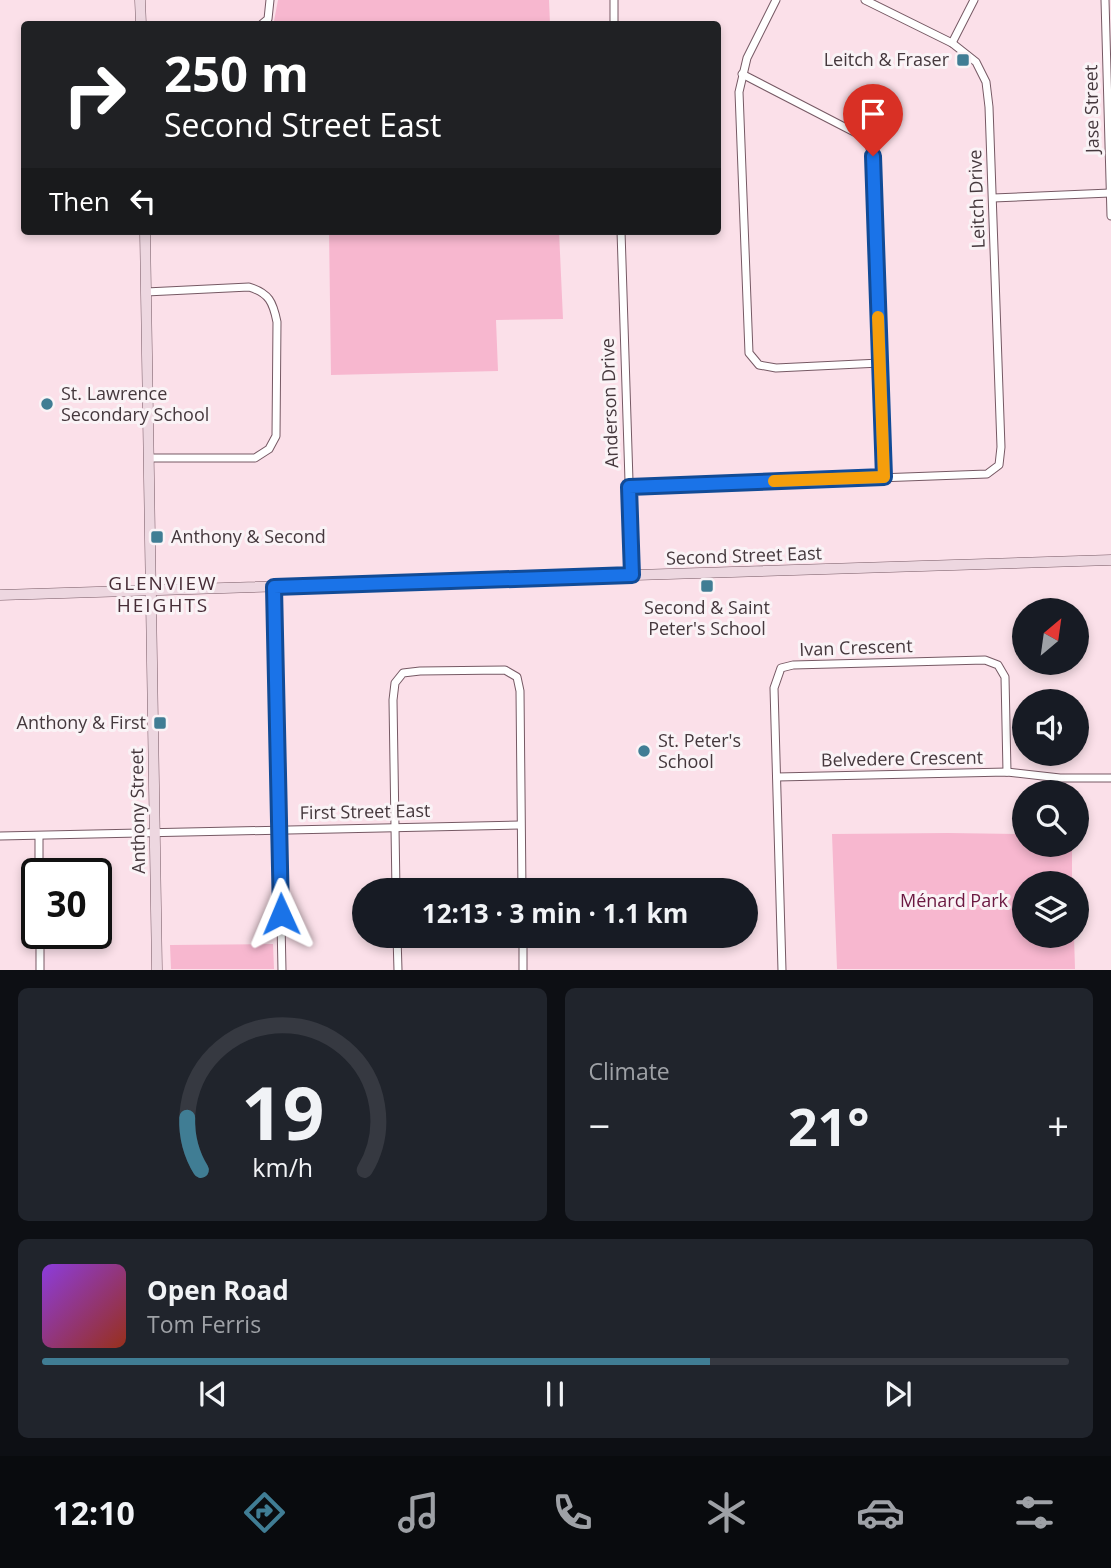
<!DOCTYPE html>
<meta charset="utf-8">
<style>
body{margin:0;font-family:"Open Sans",sans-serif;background:#20242c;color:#f1f3f6;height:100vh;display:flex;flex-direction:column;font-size:26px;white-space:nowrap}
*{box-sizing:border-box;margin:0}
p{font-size:23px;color:#9ea1a6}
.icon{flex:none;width:38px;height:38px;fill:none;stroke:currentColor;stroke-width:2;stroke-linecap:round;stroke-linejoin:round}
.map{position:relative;height:970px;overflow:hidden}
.side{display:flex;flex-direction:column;gap:18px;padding:18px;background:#0d0f14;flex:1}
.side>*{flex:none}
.banner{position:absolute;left:21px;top:21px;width:700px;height:214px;border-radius:7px;box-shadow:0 4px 10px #0003;background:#202124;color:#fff;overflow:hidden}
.needle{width:46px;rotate:29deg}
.buttons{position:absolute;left:1012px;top:598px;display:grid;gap:14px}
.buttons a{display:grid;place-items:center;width:77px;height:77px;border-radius:50%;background:#171b24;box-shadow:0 4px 10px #0003;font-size:35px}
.speed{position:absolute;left:21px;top:858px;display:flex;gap:14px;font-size:35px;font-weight:700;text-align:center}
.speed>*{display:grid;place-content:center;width:91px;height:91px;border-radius:50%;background:#171b24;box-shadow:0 4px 10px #0003;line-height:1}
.speed .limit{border:4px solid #111;border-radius:10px;background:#fff;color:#111}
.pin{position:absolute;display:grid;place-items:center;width:60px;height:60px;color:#fff;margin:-72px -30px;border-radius:50% 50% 50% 0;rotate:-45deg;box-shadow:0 0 7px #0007}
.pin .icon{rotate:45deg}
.me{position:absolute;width:77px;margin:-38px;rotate:359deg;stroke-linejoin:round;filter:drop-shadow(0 0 5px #0008)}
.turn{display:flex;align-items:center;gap:24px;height:147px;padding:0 28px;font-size:32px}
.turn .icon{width:91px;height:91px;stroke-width:2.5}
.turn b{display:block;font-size:49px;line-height:60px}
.then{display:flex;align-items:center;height:66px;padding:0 28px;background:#0003;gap:14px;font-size:26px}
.big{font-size:52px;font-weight:700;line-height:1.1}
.side .widget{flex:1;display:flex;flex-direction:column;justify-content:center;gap:10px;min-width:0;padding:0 24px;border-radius:10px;background:#20242c}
.side .dial{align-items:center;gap:0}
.dial svg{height:182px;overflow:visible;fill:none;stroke:#363941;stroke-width:7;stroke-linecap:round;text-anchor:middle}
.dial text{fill:#f1f3f6;stroke:none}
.song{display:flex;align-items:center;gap:21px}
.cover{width:84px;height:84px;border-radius:10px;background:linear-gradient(135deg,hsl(270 70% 55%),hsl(10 70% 35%))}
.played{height:7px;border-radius:4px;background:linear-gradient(90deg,#407d94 65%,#363941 65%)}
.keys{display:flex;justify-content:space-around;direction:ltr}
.heat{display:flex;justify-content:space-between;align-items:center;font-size:38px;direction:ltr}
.side .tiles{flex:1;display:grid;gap:18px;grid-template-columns:1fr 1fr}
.widget:last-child{grid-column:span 2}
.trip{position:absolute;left:352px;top:878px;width:406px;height:70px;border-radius:35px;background:#171b24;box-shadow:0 4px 10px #0003;font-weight:700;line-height:70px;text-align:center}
.tabs{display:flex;height:112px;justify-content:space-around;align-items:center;background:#090b0e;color:#9ea1a6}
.tabs .icon{width:49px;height:49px}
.tabs .active{color:#407d94}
.tabs b{font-size:32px;color:#f1f3f6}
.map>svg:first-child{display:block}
.green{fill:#f7b7cf}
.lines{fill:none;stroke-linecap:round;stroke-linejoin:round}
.street-casing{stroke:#765964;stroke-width:9}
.secondary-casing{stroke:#765964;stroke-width:11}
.street{stroke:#fff;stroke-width:7}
.secondary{stroke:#edd7e0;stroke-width:10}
.route-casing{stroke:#114b97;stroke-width:18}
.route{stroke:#1a73e8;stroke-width:12}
.slow{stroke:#f59e0b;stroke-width:12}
.poi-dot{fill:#407d94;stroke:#faf3f6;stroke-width:2.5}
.labels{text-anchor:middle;stroke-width:6;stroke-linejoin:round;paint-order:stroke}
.poi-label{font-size:18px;fill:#45383d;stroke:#faf3f6;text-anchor:start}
.street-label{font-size:18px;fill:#45383d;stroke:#faf3f6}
.park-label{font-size:18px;fill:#6b1841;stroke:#faf3f6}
.neighbourhood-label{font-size:19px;letter-spacing:2px;fill:#462c36;stroke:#faf3f6}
</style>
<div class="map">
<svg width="1111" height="970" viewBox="0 0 1111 970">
<rect width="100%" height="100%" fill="#fbe0e9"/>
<g class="green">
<polygon points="278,0 549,0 550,24 270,24 274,21"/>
<polygon points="329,231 559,231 563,319 496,320 498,371 331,375"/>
<polygon points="948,833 1024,834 1024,845 1072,845 1072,884 1024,884 1024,936 1074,936 1075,969 837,969 832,834"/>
<polygon points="273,944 274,969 171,969 170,945"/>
</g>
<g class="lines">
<g class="street-casing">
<g id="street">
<polyline points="776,0 747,58 739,92 749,353 759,365 776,368 880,363"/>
<polyline points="1105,0 1111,216"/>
<polyline points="262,24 268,19 270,0"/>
<polyline points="614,24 614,0"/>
<polyline points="952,43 974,0"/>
<polyline points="742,74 858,134 868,143 873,157 884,477"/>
<polyline points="993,198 1110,193"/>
<polyline points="621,231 632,575"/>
<path d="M146,292L249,287C269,293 273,302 277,322L276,436L269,449L255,458H150"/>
<polyline points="629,487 987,474 999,465 1001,447 989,107 986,82 976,62 952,43 865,0"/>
<polyline points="274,587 282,970"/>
<polyline points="777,777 1007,772 1060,778 1111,778"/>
<polyline points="0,836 520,825"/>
<polyline points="39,836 39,873"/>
<polyline points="396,891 393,700 395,683 403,673 420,671 505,670 517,677 520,691 522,891"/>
<polyline points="40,933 40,970"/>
<polyline points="397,936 398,970"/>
<polyline points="523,936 523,970"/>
<polyline points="782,970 774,688 781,668 793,665 985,660 998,665 1005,677 1007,772"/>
</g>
</g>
<g class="secondary-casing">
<g id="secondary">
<polyline points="140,0 141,24"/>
<path d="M145,231C149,477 152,723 157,970"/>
<polyline points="0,595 1111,560"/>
</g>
</g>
<use href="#street" class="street"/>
<use href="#secondary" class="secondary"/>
</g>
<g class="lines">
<g class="route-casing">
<polyline id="route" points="281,914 274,587 632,575 629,487 884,477 873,156"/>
</g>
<use href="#route" class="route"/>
<polyline class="slow" points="774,481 884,477 878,317"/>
</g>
<g class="poi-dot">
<rect x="956" y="53" width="14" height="14" rx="3.5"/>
<circle cx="47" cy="404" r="7"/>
<rect x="150" y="530" width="14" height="14" rx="3.5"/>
<rect x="700" y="579" width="14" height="14" rx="3.5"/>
<rect x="153" y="716" width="14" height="14" rx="3.5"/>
<circle cx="644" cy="751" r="7"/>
</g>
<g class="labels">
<g class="poi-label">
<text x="949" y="66" text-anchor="end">Leitch &amp; Fraser</text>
<text x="61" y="400">St. Lawrence<tspan x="61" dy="21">Secondary School</tspan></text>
<text x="171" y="543">Anthony &amp; Second</text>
<text x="707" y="614" text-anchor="middle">Second &amp; Saint<tspan x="707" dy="21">Peter's School</tspan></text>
<text x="146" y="729" text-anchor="end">Anthony &amp; First</text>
<text x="658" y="747">St. Peter's<tspan x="658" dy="21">School</tspan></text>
</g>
<g class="street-label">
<text transform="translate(1092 109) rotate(-91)" y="6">Jase Street</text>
<text transform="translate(977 199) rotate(-92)" y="6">Leitch Drive</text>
<text transform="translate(610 403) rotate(-92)" y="6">Anderson Drive</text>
<text transform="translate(744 556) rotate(-2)" y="6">Second Street East</text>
<text transform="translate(856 648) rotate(-2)" y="6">Ivan Crescent</text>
<text transform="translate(902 759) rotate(-1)" y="6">Belvedere Crescent</text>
<text transform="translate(138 811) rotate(-91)" y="6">Anthony Street</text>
<text transform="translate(365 812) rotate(-1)" y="6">First Street East</text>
</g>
<g class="park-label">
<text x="954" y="907">Ménard Park</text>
</g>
<g class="neighbourhood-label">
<text x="163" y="590">GLENVIEW<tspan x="163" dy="22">HEIGHTS</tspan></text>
</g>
</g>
</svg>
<div class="buttons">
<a><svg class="needle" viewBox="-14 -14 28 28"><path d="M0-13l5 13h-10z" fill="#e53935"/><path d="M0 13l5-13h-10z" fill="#9ea1a6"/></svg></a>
<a><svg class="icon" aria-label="sound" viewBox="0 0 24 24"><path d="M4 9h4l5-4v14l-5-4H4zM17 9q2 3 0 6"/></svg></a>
<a><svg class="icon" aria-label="search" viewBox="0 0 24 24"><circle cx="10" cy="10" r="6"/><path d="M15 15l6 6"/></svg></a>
<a><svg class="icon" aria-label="layers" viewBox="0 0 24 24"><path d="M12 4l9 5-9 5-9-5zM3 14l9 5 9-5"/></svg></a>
</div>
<div class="speed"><div class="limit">30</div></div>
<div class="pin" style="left:873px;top:156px;background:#d93025"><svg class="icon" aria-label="arrive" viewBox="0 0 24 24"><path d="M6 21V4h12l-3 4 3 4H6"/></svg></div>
<svg class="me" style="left:281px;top:914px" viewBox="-20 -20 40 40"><path d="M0-17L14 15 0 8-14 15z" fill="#1a73e8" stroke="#fff" stroke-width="4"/></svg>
<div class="trip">12:13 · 3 min · 1.1 km</div>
<div class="banner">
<div class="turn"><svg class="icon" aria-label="right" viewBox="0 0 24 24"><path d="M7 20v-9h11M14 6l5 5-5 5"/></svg><div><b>250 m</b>Second Street East</div></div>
<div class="then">Then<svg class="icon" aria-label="left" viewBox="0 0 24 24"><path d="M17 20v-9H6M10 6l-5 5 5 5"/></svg></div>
</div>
</div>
<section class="side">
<div class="tiles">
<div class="widget dial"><svg viewBox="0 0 100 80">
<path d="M14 69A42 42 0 1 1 86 69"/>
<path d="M14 69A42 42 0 0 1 8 46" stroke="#407d94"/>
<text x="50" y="56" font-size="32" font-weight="700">19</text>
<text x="50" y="72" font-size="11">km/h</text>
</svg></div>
<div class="widget"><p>Climate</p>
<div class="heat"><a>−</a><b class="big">21°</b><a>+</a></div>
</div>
<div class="widget">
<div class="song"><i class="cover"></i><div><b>Open Road</b><p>Tom Ferris</p></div></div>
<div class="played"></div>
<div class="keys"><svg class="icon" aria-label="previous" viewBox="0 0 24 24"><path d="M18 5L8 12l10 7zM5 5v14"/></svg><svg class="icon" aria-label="pause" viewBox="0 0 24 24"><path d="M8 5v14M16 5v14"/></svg><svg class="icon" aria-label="next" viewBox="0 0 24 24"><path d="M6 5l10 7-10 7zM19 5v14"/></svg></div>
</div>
</div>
</section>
<nav class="tabs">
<b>12:10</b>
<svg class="icon active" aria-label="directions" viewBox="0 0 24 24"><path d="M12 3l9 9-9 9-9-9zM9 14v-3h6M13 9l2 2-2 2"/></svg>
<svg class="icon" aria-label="music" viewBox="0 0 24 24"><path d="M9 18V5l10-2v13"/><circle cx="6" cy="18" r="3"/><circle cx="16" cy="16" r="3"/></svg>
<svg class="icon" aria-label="phone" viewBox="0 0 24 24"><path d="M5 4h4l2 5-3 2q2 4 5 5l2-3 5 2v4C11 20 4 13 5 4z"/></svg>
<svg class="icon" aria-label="climate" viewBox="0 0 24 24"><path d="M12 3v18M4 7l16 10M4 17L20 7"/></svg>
<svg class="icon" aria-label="car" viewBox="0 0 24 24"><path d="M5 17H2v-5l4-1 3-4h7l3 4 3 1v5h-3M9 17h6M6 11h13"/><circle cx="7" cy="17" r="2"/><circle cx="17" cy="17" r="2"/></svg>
<svg class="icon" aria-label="filters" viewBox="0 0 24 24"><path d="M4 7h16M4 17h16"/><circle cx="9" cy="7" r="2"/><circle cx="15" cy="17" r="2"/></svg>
</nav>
